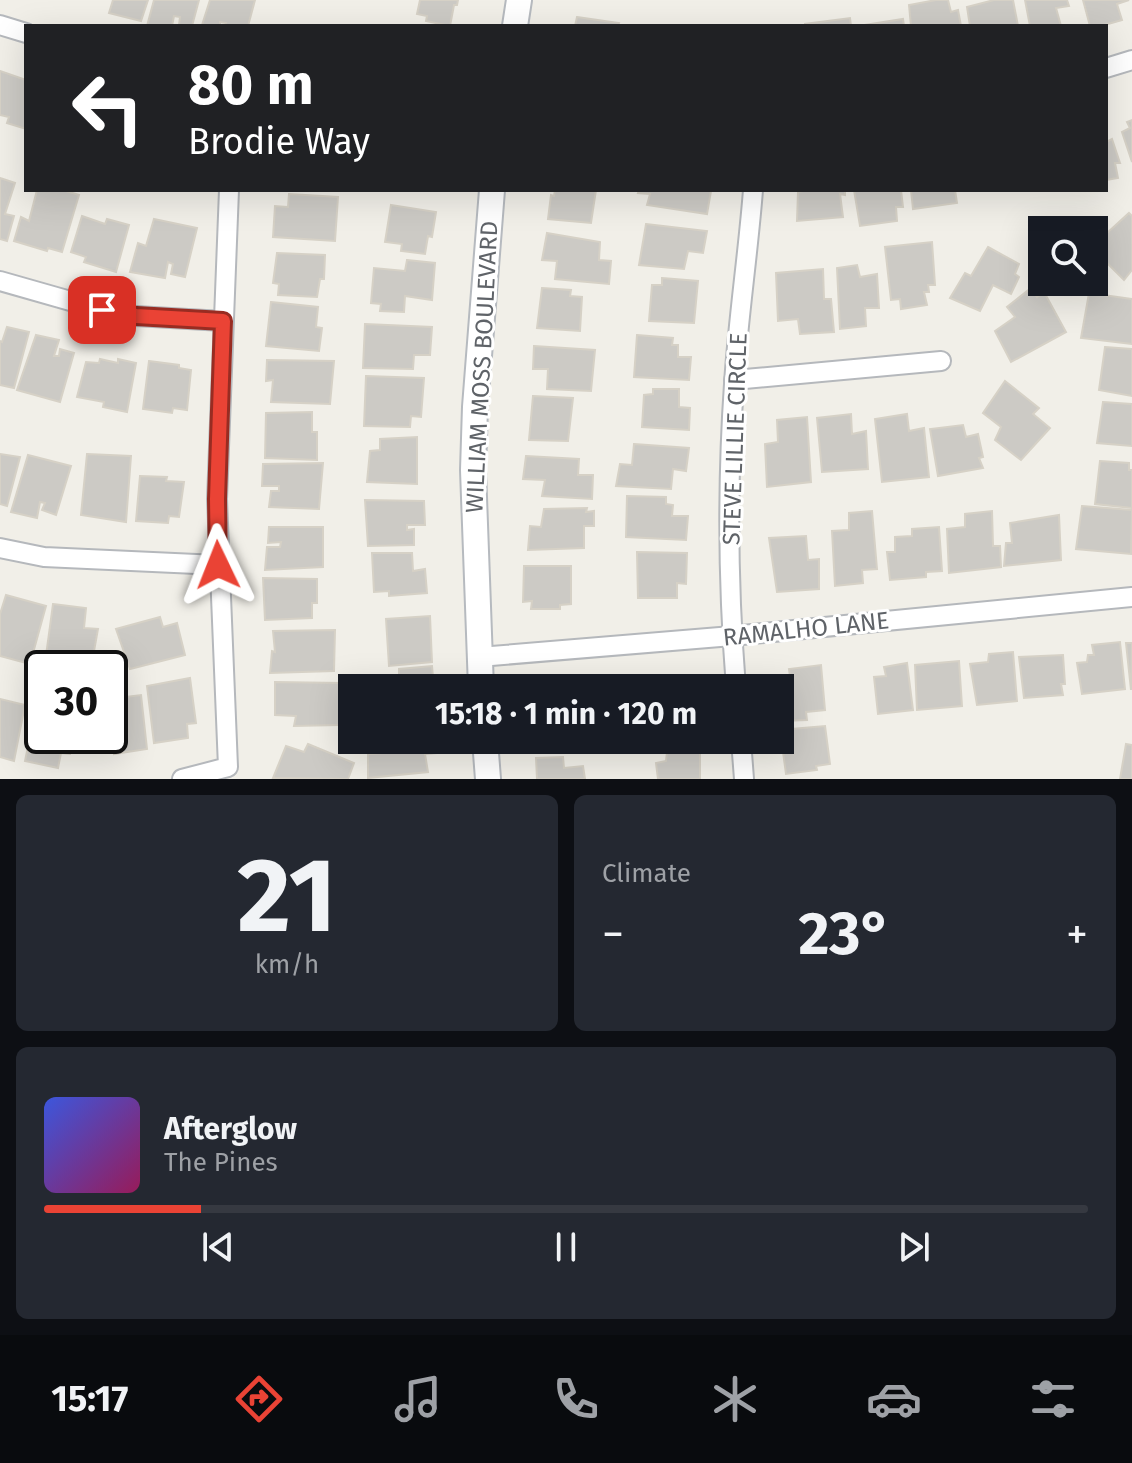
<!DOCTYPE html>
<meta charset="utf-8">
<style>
body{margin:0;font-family:"Fira Sans",sans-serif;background:#242831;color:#f1f3f6;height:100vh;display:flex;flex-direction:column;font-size:30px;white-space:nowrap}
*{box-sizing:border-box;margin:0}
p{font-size:26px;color:#9ea1a6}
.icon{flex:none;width:44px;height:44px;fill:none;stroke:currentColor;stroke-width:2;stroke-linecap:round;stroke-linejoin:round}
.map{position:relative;height:779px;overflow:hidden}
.sheet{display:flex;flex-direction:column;gap:16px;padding:16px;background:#0d0f14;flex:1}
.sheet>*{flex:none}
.top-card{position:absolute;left:24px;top:24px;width:1084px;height:168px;border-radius:0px;box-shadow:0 8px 32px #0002;background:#202124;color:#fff;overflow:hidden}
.tools{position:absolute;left:1028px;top:216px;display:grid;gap:16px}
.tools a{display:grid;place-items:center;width:80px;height:80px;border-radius:0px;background:#171b24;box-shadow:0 8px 32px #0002;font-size:40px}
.speed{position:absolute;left:24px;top:650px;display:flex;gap:16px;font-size:40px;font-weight:700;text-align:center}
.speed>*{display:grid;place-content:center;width:104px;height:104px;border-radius:50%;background:#171b24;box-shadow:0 8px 32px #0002;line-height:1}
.speed .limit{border:4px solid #111;border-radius:12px;background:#fff;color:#111}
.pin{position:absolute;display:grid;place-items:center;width:68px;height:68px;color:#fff;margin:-34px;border-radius:16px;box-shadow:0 4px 12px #0006}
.me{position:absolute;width:88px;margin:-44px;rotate:358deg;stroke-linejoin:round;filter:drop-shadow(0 0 6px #0008)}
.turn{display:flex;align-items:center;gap:28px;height:168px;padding:0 32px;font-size:36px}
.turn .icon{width:104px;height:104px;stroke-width:2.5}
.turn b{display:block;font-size:56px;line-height:68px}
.big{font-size:60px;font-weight:700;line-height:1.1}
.sheet .card{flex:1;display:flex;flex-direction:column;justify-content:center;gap:12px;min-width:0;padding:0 28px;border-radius:12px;background:#242831}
.sheet .dial{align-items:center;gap:0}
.dial b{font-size:104px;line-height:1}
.song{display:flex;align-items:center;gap:24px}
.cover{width:96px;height:96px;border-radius:12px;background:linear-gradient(135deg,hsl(230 70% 55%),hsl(330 70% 35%))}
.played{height:8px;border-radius:4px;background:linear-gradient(90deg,#ea4335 15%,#363941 15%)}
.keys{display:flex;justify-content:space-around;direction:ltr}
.heat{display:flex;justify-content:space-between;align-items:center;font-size:44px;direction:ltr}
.sheet .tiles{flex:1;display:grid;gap:16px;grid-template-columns:1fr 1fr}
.card:last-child{grid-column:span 2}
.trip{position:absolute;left:338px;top:674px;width:456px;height:80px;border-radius:0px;background:#171b24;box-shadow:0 8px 32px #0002;font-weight:700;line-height:80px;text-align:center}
.menu{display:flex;height:128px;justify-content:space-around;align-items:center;background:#090b0e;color:#9ea1a6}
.menu .icon{width:56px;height:56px}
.menu .selected{color:#ea4335}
.menu b{font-size:36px;color:#f1f3f6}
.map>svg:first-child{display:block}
.building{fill:#cccac5;stroke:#d6d1c6;stroke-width:2}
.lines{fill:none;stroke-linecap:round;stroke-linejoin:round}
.street-casing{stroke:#b5b8bc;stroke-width:22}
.secondary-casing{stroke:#b6babf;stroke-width:28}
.street{stroke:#fff;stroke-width:18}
.secondary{stroke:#fff;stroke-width:24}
.route-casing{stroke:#982c22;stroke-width:20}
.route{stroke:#ea4335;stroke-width:14}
.labels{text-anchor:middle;stroke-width:6;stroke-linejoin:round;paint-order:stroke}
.street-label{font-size:24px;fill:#5f6368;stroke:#fff}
</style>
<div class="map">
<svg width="1132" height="779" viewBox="0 0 1132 779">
<rect width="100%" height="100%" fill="#f1efe8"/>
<g class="building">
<polygon points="113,0 148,0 141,21 109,13"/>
<polygon points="154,0 199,0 192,26 179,25 180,17 174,16 172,26 147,26"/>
<polygon points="210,0 255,0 248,26 225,26 226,23 220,22 220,26 202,25"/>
<polygon points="420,0 458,0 457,5 454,5 450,26 426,21 427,16 417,14"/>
<polygon points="936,0 948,0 951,12 958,10 961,26 911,26 909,5"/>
<polygon points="994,0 1013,0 1018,26 970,26 967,7"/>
<polygon points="1025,0 1067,0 1069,6 1056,8 1061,26 1030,26"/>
<polygon points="1083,0 1129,0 1117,4 1122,20 1101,26 1090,26"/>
<polygon points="577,17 619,23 618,26 575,26"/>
<polygon points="850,18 851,26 805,26 805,24"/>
<polygon points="903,19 904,26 858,26"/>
<polygon points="0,71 26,80 26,129 7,123 9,117 0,115"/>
<polygon points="1132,120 1132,162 1122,132 1130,128 1127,122"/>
<polygon points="1112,139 1120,163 1115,163 1118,178 1106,180 1106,142"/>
<polygon points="0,178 15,183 5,214 14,216 7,241 0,239"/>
<polygon points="37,190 63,190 79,195 62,252 48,248 47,251 14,241 21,217 29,221"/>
<polygon points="555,190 596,190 591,223 548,219 551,195 554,196"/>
<polygon points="639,190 711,191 707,214 647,205 650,194 638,193"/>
<polygon points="808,190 845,190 845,195 840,194 843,217 797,221 798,192"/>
<polygon points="854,190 901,190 903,207 896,207 897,221 860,226"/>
<polygon points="911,190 955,190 957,203 913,209"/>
<polygon points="289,194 338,197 335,241 273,237 275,206 288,207"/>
<polygon points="391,205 436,212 432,237 428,236 425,254 401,251 402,244 385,242"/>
<polygon points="1129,213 1132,216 1132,270 1124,280 1094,250 1094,245"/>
<polygon points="82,216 105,224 107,219 129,225 116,272 84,262 86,257 71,252"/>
<polygon points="154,219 197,228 185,277 171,274 173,264 168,262 165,278 130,272 138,243 146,246"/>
<polygon points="646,224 707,231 703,253 688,251 684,269 639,265"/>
<polygon points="547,233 600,242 599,260 611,261 609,284 555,279 557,261 542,260"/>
<polygon points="932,242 935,285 928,285 929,292 924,292 927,305 901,309 900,299 891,300 885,247"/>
<polygon points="988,247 1019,264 1015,274 1019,277 1011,294 993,285 980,311 950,298 965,273 971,276"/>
<polygon points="277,253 325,255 324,279 320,279 317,297 278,295 279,284 273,283"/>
<polygon points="407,260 435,263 432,300 405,296 404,312 380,311 381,304 371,303 374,268 405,271"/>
<polygon points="857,265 860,277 877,274 879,308 865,308 866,326 840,329 837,268"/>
<polygon points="823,269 824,299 831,299 834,332 800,334 798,319 778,321 776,273"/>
<polygon points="662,278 698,281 694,323 649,321 652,285 662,285"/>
<polygon points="542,288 571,290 570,296 582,297 580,331 537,328"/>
<polygon points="1031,288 1037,297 1044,292 1066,332 1011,362 995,331 1015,317 1007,307"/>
<polygon points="1089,293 1132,299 1132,344 1081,338"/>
<polygon points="271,302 318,307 316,327 322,328 319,351 266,346"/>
<polygon points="365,324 432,327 430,355 414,355 413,369 363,368"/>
<polygon points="7,327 29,332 14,388 0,385 0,341 2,342"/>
<polygon points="36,335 59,340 54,356 59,356 60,349 74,353 60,402 17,390"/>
<polygon points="637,335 673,338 672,345 678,345 678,357 691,357 689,380 634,377"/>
<polygon points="534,346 595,350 591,391 547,389 548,369 533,369"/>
<polygon points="1105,347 1132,349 1132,396 1099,390"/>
<polygon points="100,359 118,363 118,359 136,363 127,412 103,407 104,402 77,397 86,362 99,363"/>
<polygon points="267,360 334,361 330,404 271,402 273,380 266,381"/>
<polygon points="149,361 179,365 179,368 191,370 187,410 173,408 172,413 143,409"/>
<polygon points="366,376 424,378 421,417 411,416 410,427 364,426"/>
<polygon points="1005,381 1039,408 1033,414 1050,428 1021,460 995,440 1001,427 983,413"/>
<polygon points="653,389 679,389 679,407 690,408 689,430 642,427 644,395 653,394"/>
<polygon points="533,396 573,398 568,441 529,440"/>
<polygon points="1103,402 1132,404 1132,446 1097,443"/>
<polygon points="312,412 312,432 317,432 317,460 265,458 266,413"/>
<polygon points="851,414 852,434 866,431 868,469 822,472 817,418"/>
<polygon points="907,414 909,431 924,428 929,477 882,482 875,419"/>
<polygon points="807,417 811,482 767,487 765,444 778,442 777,420"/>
<polygon points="963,425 966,437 978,434 983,457 979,458 983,468 938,476 930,429"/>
<polygon points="417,437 417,484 367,482 370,451 380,450 380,439"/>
<polygon points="634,444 689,448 686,471 673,469 671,489 616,486 620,464 632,465"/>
<polygon points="0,454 20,457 7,506 0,504"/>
<polygon points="87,454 131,456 126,522 81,515"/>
<polygon points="28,455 71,466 56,515 42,510 45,503 40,502 37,518 11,512"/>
<polygon points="526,456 579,459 578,475 593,475 592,499 542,496 545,480 523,479"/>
<polygon points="1100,461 1129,463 1129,470 1132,470 1132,508 1095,504"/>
<polygon points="323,463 319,509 269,507 271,491 279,491 279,486 262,486 263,464"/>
<polygon points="140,476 167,477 166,481 184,482 179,517 169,516 168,523 136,521"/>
<polygon points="627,496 666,497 666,504 673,505 672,516 688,516 686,540 626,537"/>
<polygon points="365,500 424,501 425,525 407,525 407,530 414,529 414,545 368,546"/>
<polygon points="1082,506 1132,510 1131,554 1076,549"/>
<polygon points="587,508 586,512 594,511 594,526 584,526 584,548 528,550 530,526 541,527 544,509"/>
<polygon points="872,511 877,569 862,570 863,583 835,586 832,531 849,530 849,513"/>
<polygon points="992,511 993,546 1000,546 1001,567 949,573 947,529 965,527 965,514"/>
<polygon points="1059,515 1061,560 1004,566 1006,543 1012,543 1010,523"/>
<polygon points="269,527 323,527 323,567 265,570 267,547 280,547 281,542 268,543"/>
<polygon points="939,527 942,571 926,572 926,577 890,580 887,552 895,552 895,537 912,536 912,529"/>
<polygon points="806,536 808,560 819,559 819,589 777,592 769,538"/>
<polygon points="637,552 687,553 686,584 677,583 677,598 638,598"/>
<polygon points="372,553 412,553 413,571 425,569 427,593 389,596 389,591 374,592"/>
<polygon points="524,566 571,566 571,604 560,605 560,609 531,609 532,601 523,602"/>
<polygon points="263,578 317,579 317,603 312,603 312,618 265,620"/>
<polygon points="6,595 46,606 30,664 0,656 0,614"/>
<polygon points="53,604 86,608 84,628 98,629 91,668 45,663"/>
<polygon points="430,616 432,662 389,666 386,619"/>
<polygon points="160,617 163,627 177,623 185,655 130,669 116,629"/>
<polygon points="335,630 334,671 270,673 272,651 275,652 273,631"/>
<polygon points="1120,642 1125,689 1082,694 1077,663 1087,662 1088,655 1094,655 1092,645"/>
<polygon points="1126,643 1132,643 1131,690"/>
<polygon points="1013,652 1017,701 977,705 970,664 988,662 989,654"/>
<polygon points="1063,655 1065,684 1061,684 1063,695 1024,698 1019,657"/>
<polygon points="959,661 962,706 917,710 915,665"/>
<polygon points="907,663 913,710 878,714 874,677 886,676 884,667"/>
<polygon points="821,665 825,710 806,712 807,720 781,721 780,688 777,684 791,683 789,669"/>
<polygon points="432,666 434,688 390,688 390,682 399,681 399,669"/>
<polygon points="190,678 196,723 187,724 188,738 154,743 147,686"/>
<polygon points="275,682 341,683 339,725 294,726 296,716 275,715"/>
<polygon points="679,682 679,688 626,688 626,687"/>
<polygon points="141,695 147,749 114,754 114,741 102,744 101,736 110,736 110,699"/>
<polygon points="0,699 25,705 14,761 0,757"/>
<polygon points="37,703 42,704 42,736 75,736 70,754 61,753 58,768 25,761"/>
<polygon points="825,726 830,764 816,766 817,770 786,774 780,730"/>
<polygon points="381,740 435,740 436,753 425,754 428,772 368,778 368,754 383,753"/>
<polygon points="538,740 595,740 596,742 538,746"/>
<polygon points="308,744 354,763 348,779 273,778 286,746 304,752"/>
<polygon points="1126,744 1132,745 1132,779 1120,779"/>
<polygon points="700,748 700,779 658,779 656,763 666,761 667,752"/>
<polygon points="563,757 564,768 583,766 585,779 537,779 536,758"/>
</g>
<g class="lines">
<g class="street-casing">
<g id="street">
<polyline points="0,25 26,33"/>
<polyline points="1106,68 1132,60"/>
<polyline points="0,281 102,310 136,316 223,321"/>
<polyline points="734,380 941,361"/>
<polyline points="0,548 44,557 218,565"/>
<polyline points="479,657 732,636 1132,597"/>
<path d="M736,688C728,587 727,485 734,384C738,319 748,255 753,190"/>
<polyline points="741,740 744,779"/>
<polyline points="182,779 228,767 217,499 229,190"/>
</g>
</g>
<g class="secondary-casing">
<g id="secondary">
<polyline points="515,26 519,0"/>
<polyline points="481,688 473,470 475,407 492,190"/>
<polyline points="485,740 488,779"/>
</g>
</g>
<use href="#street" class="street"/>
<use href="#secondary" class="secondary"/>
</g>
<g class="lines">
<g class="route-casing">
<polyline id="route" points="102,310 136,316 223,321 217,499 218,565"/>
</g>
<use href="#route" class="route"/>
</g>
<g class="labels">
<g class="street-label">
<text transform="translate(482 367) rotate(-87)" y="8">WILLIAM MOSS BOULEVARD</text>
<text transform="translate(735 439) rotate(-88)" y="8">STEVE LILLIE CIRCLE</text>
<text transform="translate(806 629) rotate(-6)" y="8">RAMALHO LANE</text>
</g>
</g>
</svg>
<div class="tools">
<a><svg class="icon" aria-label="search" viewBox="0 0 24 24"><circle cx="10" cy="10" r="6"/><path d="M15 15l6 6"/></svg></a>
</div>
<div class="speed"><div class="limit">30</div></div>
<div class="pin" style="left:102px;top:310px;background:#d93025"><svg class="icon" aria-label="arrive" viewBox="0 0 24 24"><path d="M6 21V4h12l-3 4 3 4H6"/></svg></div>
<svg class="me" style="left:218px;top:565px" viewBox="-20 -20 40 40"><path d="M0-17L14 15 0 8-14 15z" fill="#ea4335" stroke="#fff" stroke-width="4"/></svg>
<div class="trip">15:18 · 1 min · 120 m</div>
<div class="top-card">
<div class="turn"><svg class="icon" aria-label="left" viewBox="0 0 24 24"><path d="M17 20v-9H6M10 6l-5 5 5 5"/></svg><div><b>80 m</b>Brodie Way</div></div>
</div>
</div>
<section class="sheet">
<div class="tiles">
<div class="card dial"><b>21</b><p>km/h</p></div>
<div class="card"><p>Climate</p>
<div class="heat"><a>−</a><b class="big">23°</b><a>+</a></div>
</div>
<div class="card">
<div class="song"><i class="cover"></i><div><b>Afterglow</b><p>The Pines</p></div></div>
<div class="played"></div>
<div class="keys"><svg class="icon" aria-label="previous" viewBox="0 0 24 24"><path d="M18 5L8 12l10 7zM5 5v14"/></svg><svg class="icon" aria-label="pause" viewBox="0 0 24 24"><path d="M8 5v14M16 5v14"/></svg><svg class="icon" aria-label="next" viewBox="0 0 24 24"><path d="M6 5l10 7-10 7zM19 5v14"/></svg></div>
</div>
</div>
</section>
<nav class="menu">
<b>15:17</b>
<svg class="icon selected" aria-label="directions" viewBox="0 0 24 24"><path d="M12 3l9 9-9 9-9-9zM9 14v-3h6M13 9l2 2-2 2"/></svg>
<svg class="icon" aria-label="music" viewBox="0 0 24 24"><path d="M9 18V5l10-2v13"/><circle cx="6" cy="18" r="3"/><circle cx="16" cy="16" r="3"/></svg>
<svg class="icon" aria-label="phone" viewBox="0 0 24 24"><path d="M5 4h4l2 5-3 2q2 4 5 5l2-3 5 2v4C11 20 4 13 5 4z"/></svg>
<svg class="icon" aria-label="climate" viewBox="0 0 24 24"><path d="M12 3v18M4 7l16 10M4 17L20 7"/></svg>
<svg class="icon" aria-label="car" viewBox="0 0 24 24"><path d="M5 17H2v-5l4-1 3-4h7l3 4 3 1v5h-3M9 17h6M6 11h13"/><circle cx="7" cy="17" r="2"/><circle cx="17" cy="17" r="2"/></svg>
<svg class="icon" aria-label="filters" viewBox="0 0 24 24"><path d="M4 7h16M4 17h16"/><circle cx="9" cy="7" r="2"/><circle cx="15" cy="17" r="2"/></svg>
</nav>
